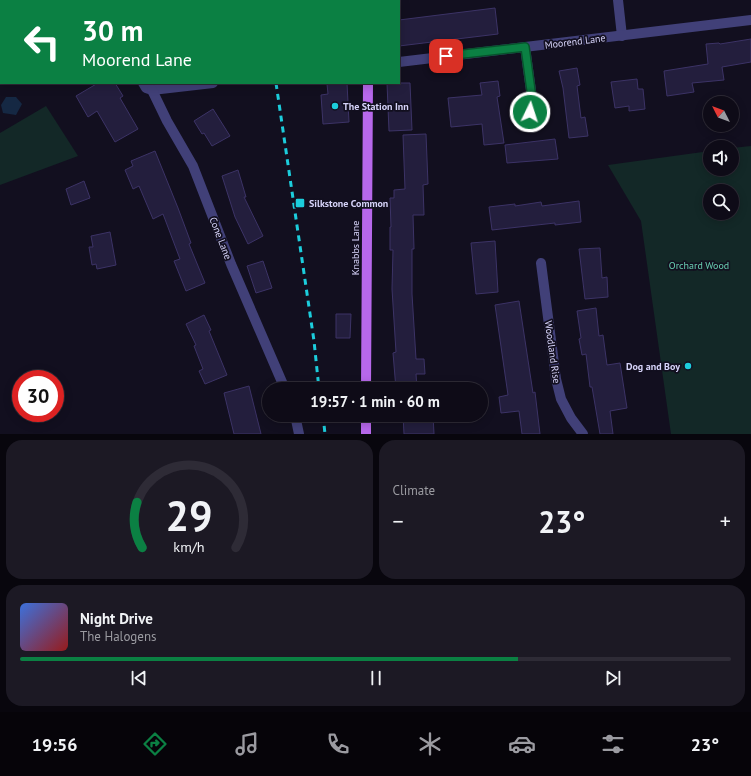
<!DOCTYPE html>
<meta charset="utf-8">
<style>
body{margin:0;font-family:"PT Sans",sans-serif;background:#1c1924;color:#f1f3f6;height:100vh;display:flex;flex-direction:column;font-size:15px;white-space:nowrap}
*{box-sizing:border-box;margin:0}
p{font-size:13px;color:#9b9ba1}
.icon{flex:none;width:22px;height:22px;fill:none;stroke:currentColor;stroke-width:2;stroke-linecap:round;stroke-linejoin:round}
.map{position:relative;height:434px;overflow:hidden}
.panel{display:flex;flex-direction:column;gap:6px;padding:6px;background:#08060d;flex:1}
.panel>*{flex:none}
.hud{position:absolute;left:0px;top:0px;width:400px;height:84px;box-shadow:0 2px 10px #0003,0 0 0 1px #2e2b36;background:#0b8043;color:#fff;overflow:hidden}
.needle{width:26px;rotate:312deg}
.controls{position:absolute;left:703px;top:96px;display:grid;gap:8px}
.controls a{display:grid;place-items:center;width:36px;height:36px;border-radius:50%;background:#0e0b17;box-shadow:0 2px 10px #0003,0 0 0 1px #2e2b36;font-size:20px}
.speed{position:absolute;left:12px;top:370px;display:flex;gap:8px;font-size:20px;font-weight:700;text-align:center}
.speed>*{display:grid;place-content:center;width:52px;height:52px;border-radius:50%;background:#0e0b17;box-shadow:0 2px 10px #0003,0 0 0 1px #2e2b36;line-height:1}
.speed .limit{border:6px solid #d22;background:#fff;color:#111}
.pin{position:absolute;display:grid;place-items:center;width:34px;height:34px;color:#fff;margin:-17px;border-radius:8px;box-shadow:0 2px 6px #0006}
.me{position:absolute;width:44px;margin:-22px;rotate:4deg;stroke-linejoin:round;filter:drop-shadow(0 0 3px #0008)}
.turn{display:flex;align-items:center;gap:14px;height:84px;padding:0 16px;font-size:18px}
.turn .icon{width:52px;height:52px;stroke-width:2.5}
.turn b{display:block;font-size:28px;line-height:34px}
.big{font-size:30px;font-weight:600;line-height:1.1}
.panel .tile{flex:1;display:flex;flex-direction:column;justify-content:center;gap:6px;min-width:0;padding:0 14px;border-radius:16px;background:#1c1924}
.panel .dial{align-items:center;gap:0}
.dial svg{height:104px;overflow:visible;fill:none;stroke:#2e2b36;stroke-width:7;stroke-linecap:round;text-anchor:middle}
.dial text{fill:#f1f3f6;stroke:none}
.song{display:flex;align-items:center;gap:12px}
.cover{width:48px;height:48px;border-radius:6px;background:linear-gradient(135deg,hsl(220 70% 55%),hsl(0 70% 35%))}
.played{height:4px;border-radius:2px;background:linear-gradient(90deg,#0b8043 70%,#2e2b36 70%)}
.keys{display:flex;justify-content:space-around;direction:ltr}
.heat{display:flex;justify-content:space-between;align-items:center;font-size:22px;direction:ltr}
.panel .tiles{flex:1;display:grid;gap:6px;grid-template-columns:1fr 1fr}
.tile:last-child{grid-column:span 2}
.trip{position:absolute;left:262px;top:382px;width:226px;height:40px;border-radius:20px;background:#0e0b17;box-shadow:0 2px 10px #0003,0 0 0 1px #2e2b36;font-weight:600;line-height:40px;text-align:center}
.menu{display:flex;height:64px;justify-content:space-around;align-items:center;background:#060409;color:#9b9ba1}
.menu .icon{width:28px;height:28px}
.menu .on{color:#0b8043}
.menu b{font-size:18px;color:#f1f3f6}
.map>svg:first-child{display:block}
.green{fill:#132827;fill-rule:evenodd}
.water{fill:#152843}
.building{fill:#231e3d;stroke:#3c3366}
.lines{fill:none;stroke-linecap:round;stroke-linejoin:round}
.minor{stroke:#414078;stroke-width:10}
.major{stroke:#b768eb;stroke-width:10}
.rail{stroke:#1ccddc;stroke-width:3;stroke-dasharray:6 5;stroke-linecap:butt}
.route-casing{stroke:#07532c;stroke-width:10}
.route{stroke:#0b8043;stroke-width:7}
.poi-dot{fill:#1ccddc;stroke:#120f1f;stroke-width:1.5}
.labels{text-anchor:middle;stroke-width:3.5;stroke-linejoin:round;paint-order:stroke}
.street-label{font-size:10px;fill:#d6d3f9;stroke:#120f1f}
.poi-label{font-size:10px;font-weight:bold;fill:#d6d3f9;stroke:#120f1f;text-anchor:start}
.park-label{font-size:10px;fill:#69d0b3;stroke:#120f1f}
</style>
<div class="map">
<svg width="751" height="434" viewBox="0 0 751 434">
<rect width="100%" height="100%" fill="#120f1f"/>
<g class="green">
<polygon points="46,106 78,156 0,185 0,133"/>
<path d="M751,146V434H671L641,221L608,165L710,151V169H732V148ZM710,191H732V213H710Z"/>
</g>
<polygon class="water" points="6,97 16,97 22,104 16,115 3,113 1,105"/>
<g class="building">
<polygon points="495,8 498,34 399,46 399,20"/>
<polygon points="751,39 751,62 722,67 724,80 692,83 694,92 667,96 664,71 708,64 706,44 719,43 720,44"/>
<polygon points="577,68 580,85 577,86 581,118 585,117 588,136 569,138 563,88 559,71"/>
<polygon points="637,79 638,89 643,89 645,109 629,111 629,106 615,108 611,82"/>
<polygon points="498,81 500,96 497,97 504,143 484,145 482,124 451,127 448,98 482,95 480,83"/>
<polygon points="98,83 115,83 123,96 120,98 138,129 115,142 97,111 88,117 76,96"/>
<polygon points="347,83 349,122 323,124 321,95 328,94 327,84"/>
<polygon points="387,83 410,83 412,130 389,131"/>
<polygon points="213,109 230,136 212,146 204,133 202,134 194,121"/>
<polygon points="426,134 428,184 423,185 424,215 413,215 414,249 412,249 412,294 416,359 424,359 425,374 416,374 417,389 396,389 393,353 396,352 392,289 393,250 390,250 390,227 391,227 390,198 394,198 394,190 405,189 403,135"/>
<polygon points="555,139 558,159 507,163 505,145"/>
<polygon points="155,151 178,208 191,243 189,244 205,283 186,291 174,261 180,259 163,214 153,219 139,186 133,189 125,170 133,166 131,161"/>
<polygon points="238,170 246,197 244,197 263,236 248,244 235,217 222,176"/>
<polygon points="84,181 90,198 71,205 66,189"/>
<polygon points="579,201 581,222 555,225 555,223 492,230 489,207 515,204 515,206 541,202 542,206"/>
<polygon points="110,232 116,265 97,269 96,264 92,265 89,247 93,247 91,236"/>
<polygon points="495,241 498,292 476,294 471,243"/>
<polygon points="600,248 602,278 607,277 608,297 585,299 579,249"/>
<polygon points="263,261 272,288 256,293 247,266"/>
<polygon points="519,301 533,393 535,392 540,434 522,434 519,411 501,413 499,397 508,395 495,305"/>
<polygon points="596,308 599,336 603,335 607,365 620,363 627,408 610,411 613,434 600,434 592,387 590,387 586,354 582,355 579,339 581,338 577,311"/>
<polygon points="336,314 351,314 350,338 336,338"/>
<polygon points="204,315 211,330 209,331 227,375 205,384 199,371 203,369 194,346 196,345 186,324"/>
<polygon points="249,386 261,434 234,434 224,393"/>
<polygon points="403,415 433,415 434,434 404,434"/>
</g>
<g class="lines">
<g class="minor">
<polyline points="94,0 94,1"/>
<polyline points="618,0 622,36"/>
<polyline points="525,47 532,98 530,111"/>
<polyline points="399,62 751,20"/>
<polyline points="143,83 146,88 152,90 213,83"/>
<polyline points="152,90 167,121 193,166 231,264 285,389"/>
<polyline points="541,263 556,379 561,399 571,418 583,434"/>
<polyline points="295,415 299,434"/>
</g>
<g class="major">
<polyline points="370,1 370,0"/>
<polyline points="366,389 368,83"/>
<polyline points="366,415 366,434"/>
</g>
<g class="rail">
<polyline points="268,0 268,1"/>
<polyline points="276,83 314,341 319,389"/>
<polyline points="323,415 325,434"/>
</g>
</g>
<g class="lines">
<g class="route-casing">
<polyline id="route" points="446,56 525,47 532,98 530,112"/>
</g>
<use href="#route" class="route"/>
</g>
<g class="poi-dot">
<circle cx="335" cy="106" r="4"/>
<rect x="295" y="198" width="10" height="10" rx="2"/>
<circle cx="688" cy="366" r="4"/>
</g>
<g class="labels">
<g class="street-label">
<text transform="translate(575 41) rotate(-7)" y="4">Moorend Lane</text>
<text transform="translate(221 238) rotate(69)" y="4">Cone Lane</text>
<text transform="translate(355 248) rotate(-90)" y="4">Knabbs Lane</text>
<text transform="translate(553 352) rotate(82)" y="4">Woodland Rise</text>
</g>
<g class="poi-label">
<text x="343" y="110">The Station Inn</text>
<text x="309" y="207">Silkstone Common</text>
<text x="680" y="370" text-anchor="end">Dog and Boy</text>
</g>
<g class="park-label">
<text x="699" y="269">Orchard Wood</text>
</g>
</g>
</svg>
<div class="controls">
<a><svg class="needle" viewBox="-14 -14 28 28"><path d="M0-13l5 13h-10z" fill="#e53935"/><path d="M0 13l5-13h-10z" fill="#9b9ba1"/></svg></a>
<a><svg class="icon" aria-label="sound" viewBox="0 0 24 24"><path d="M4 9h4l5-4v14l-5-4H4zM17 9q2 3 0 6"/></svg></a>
<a><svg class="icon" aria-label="search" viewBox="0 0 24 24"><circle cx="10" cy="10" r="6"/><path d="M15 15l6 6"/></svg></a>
</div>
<div class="speed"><div class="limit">30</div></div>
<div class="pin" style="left:446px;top:56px;background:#d93025"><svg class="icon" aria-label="arrive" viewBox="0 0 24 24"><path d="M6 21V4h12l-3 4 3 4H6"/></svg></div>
<svg class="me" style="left:530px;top:112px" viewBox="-20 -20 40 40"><circle r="17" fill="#0b8043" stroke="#fff" stroke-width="3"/><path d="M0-11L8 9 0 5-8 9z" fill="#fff"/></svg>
<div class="trip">19:57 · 1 min · 60 m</div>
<div class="hud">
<div class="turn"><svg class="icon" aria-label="left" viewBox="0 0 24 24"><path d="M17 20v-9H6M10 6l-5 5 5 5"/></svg><div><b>30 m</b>Moorend Lane</div></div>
</div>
</div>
<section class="panel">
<div class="tiles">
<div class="tile dial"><svg viewBox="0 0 100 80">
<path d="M14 69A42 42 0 1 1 86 69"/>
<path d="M14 69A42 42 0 0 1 10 34" stroke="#0b8043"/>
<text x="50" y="56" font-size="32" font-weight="700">29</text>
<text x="50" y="72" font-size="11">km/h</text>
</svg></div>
<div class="tile"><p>Climate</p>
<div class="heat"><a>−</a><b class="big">23°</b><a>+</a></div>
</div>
<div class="tile">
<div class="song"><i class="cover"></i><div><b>Night Drive</b><p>The Halogens</p></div></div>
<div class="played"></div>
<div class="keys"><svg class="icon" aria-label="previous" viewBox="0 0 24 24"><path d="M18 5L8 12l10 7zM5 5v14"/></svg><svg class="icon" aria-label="pause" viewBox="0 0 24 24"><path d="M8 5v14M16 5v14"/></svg><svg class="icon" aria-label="next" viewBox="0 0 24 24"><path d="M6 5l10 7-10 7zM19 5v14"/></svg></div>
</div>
</div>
</section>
<nav class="menu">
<b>19:56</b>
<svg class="icon on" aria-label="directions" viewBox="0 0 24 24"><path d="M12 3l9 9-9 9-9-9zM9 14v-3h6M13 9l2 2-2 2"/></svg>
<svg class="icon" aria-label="music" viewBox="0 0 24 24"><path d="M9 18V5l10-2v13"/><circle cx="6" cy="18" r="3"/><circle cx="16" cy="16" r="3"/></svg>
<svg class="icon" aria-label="phone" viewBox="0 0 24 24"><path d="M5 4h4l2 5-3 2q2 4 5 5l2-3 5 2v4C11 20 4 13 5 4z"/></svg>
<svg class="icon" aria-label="climate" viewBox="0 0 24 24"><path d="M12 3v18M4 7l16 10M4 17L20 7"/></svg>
<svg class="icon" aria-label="car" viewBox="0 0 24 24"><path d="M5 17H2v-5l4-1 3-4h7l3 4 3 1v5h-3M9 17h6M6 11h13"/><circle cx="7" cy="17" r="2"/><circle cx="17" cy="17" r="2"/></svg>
<svg class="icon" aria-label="filters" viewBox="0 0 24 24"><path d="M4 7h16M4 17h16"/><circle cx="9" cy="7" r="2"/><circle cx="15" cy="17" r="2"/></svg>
<b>23°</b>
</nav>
